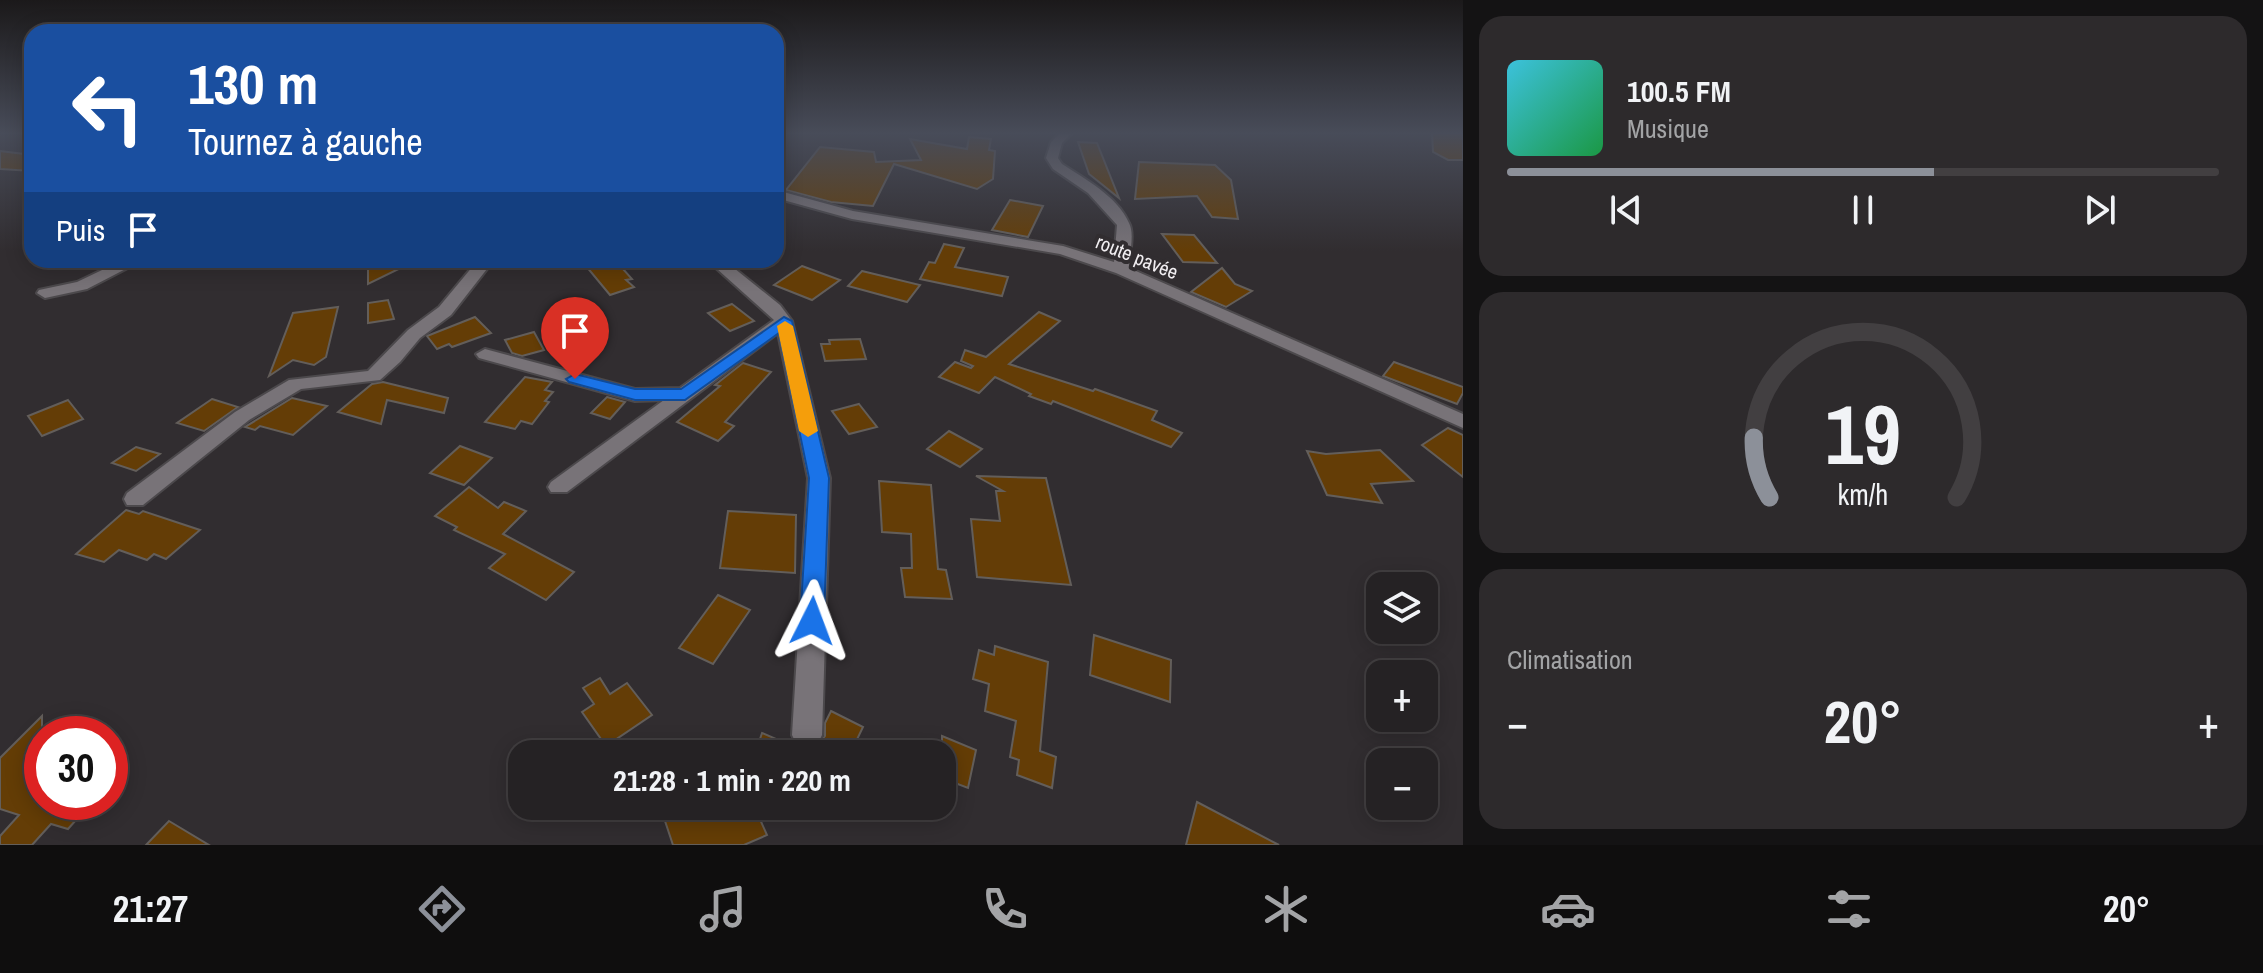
<!DOCTYPE html>
<html lang="fr">
<meta charset="utf-8">
<style>
body{margin:0;font-family:"Archivo Narrow",sans-serif;background:#2d2a2c;color:#f1f3f6;height:100vh;display:flex;flex-direction:column;font-size:30px;white-space:nowrap}
*{box-sizing:border-box;margin:0}
p{font-size:26px;color:#a3a4a6}
.icon{flex:none;width:44px;height:44px;fill:none;stroke:currentColor;stroke-width:2;stroke-linecap:round;stroke-linejoin:round}
.map{position:relative;flex:1;overflow:hidden}
.drawer{display:flex;flex-direction:column;gap:16px;padding:16px;background:#141314;width:800px}
.drawer>*{flex:none}
.guide{position:absolute;left:24px;top:24px;width:760px;height:244px;border-radius:24px;box-shadow:0 4px 20px #0003,0 0 0 2px #423f41;background:#1a4fa0;color:#fff;overflow:hidden}
.buttons{position:absolute;left:1366px;top:572px;display:grid;gap:16px}
.buttons a{display:grid;place-items:center;width:72px;height:72px;border-radius:16px;background:#252224;box-shadow:0 4px 20px #0003,0 0 0 2px #423f41;font-size:40px}
.speed{position:absolute;left:24px;top:716px;display:flex;gap:16px;font-size:40px;font-weight:700;text-align:center}
.speed>*{display:grid;place-content:center;width:104px;height:104px;border-radius:50%;background:#252224;box-shadow:0 4px 20px #0003,0 0 0 2px #423f41;line-height:1}
.speed .limit{border:12px solid #d22;background:#fff;color:#111}
.pin{position:absolute;display:grid;place-items:center;width:68px;height:68px;color:#fff;margin:-82px -34px;border-radius:50% 50% 50% 0;rotate:-45deg;box-shadow:0 0 8px #0007}
.pin .icon{rotate:45deg}
.me{position:absolute;width:88px;margin:-44px;rotate:3deg;stroke-linejoin:round;filter:drop-shadow(0 0 6px #0008)}
.turn{display:flex;align-items:center;gap:28px;height:168px;padding:0 32px;font-size:36px}
.turn .icon{width:104px;height:104px;stroke-width:2.5}
.turn b{display:block;font-size:56px;line-height:68px}
.then{display:flex;align-items:center;height:76px;padding:0 32px;background:#0003;gap:16px;font-size:30px}
.big{font-size:60px;font-weight:700;line-height:1.1}
.drawer .tile{flex:1;display:flex;flex-direction:column;justify-content:center;gap:12px;min-width:0;padding:0 28px;border-radius:24px;background:#2d2a2c}
.drawer .dial{align-items:center;gap:0}
.dial svg{height:208px;overflow:visible;fill:none;stroke:#423f41;stroke-width:7;stroke-linecap:round;text-anchor:middle}
.dial text{fill:#f1f3f6;stroke:none}
.song{display:flex;align-items:center;gap:24px}
.cover{width:96px;height:96px;border-radius:12px;background:linear-gradient(135deg,hsl(190 70% 55%),hsl(140 70% 35%))}
.played{height:8px;border-radius:4px;background:linear-gradient(90deg,#8c9099 60%,#423f41 60%)}
.keys{display:flex;justify-content:space-around;direction:ltr}
.heat{display:flex;justify-content:space-between;align-items:center;font-size:44px;direction:ltr}
.trip{position:absolute;left:508px;top:740px;width:448px;height:80px;border-radius:24px;background:#252224;box-shadow:0 4px 20px #0003,0 0 0 2px #423f41;font-weight:700;line-height:80px;text-align:center}
.menu{display:flex;height:128px;justify-content:space-around;align-items:center;background:#0f0e0e;color:#a3a4a6}
.menu .icon{width:56px;height:56px}
.menu .on{color:#8c9099}
.menu b{font-size:36px;color:#f1f3f6}
main{display:flex;flex:1;min-height:0}
.map>svg:first-child{display:block}
.building{fill:#643d06;stroke:#635e5a;stroke-width:2}
.lines{fill:none;stroke-linecap:round;stroke-linejoin:round}
.minor-casing{stroke:#4c494c;stroke-width:4}
.minor{fill:#787378;fill-rule:evenodd}
.route{fill:#1a73e8;stroke:#114b97;stroke-width:2}
.slow{fill:#f59e0b}
.labels{text-anchor:middle;stroke-width:8;stroke-linejoin:round;paint-order:stroke}
.far-street-label{font-size:20px;fill:#f1eef1;stroke:#312d30}
</style>
<main>
<div class="map">
<svg width="1463" height="845" viewBox="0 0 1463 845">
<rect width="100%" height="100%" fill="#312d30"/>
<g class="building">
<polygon points="1432,133 1463,133 1463,160 1448,160 1433,152"/>
<polygon points="969,137 991,139 989,150 995,151 993,179 977,189 894,164 873,206 831,202 786,190 820,147 874,152 876,162 921,160 910,139 967,149"/>
<polygon points="1078,142 1097,143 1119,198 1089,174"/>
<polygon points="0,151 32,155 32,171 0,169"/>
<polygon points="1139,162 1215,165 1231,180 1238,219 1212,217 1197,196 1135,199"/>
<polygon points="1010,200 1043,206 1028,237 992,230"/>
<polygon points="1162,234 1194,235 1217,263 1183,262"/>
<polygon points="944,244 964,248 955,267 1008,277 1002,296 920,279 929,262 935,263"/>
<polygon points="368,260 417,260 368,284"/>
<polygon points="581,260 615,260 632,279 626,280 634,287 610,295"/>
<polygon points="802,266 840,280 812,300 774,285"/>
<polygon points="1222,268 1235,284 1252,291 1226,307 1191,292"/>
<polygon points="862,271 920,285 907,302 848,286"/>
<polygon points="388,300 394,319 368,323 368,303"/>
<polygon points="732,304 754,321 730,331 708,313"/>
<polygon points="587,305 601,321 583,327 568,311"/>
<polygon points="338,307 326,357 314,365 293,360 269,376 293,313"/>
<polygon points="1039,312 1060,321 1009,364 1093,391 1095,389 1157,411 1152,420 1182,433 1171,447 1053,401 1051,404 1029,396 1031,394 995,377 979,393 939,377 955,362 971,368 973,366 961,361 965,350 986,357"/>
<polygon points="475,317 491,333 452,347 449,344 437,349 427,336"/>
<polygon points="534,332 544,350 522,356 512,353 505,340"/>
<polygon points="860,339 866,359 825,361 821,344 830,344 829,340"/>
<polygon points="1394,362 1463,387 1463,393 1457,404 1383,376"/>
<polygon points="743,363 771,372 725,422 734,426 718,441 677,422 720,386 715,385"/>
<polygon points="525,377 552,382 545,390 553,392 545,401 549,402 532,424 521,421 515,429 485,422"/>
<polygon points="383,382 448,398 444,413 387,400 381,424 338,412 372,384"/>
<polygon points="607,397 625,402 610,419 591,413"/>
<polygon points="292,398 327,406 293,435 260,426 255,430 245,427"/>
<polygon points="212,399 238,407 204,431 177,423"/>
<polygon points="68,400 83,419 42,436 28,416"/>
<polygon points="859,404 877,427 849,434 832,411"/>
<polygon points="1448,428 1463,435 1463,477 1422,445"/>
<polygon points="949,431 982,449 960,467 927,449"/>
<polygon points="460,446 492,458 464,485 430,473"/>
<polygon points="136,447 160,454 136,471 112,463"/>
<polygon points="1380,450 1413,481 1371,484 1382,503 1327,495 1307,451 1326,454"/>
<polygon points="976,476 1046,478 1071,585 977,577 971,519 1000,521 996,491 1003,491"/>
<polygon points="879,481 931,485 938,569 946,570 952,599 905,597 901,568 912,568 911,534 882,532"/>
<polygon points="469,487 498,508 504,502 526,511 503,534 574,572 546,600 489,568 505,554 454,530 457,527 435,516"/>
<polygon points="126,510 139,514 143,511 200,530 166,559 154,554 147,560 119,550 104,562 76,554"/>
<polygon points="728,511 796,515 795,573 720,568"/>
<polygon points="718,595 750,610 713,664 679,648"/>
<polygon points="1094,635 1171,660 1170,702 1090,675"/>
<polygon points="995,646 1048,662 1040,751 1056,757 1052,788 1017,775 1019,760 1010,757 1016,721 985,711 989,684 973,679 979,650 994,655"/>
<polygon points="600,678 610,694 627,683 652,715 606,746 582,712 594,704 583,688"/>
<polygon points="831,711 863,727 850,754 825,754 815,749 825,736 825,723"/>
<polygon points="42,716 42,802 92,802 68,829 51,824 32,845 0,845 0,836 19,815 0,809 0,758"/>
<polygon points="762,733 806,752 814,751 814,754 755,754"/>
<polygon points="942,736 976,750 968,788 942,778"/>
<polygon points="1197,802 1279,845 1186,845"/>
<polygon points="660,806 754,806 767,835 744,845 673,845"/>
<polygon points="169,821 209,845 146,845"/>
</g>
<g class="lines">
<g class="minor-casing">
<g id="minor">
<path d="M1060,133H1072L1062,143L1058,158L1062,164C1085,179 1117,196 1129,223C1135,234 1129,255 1129,268L1463,414V428L1116,273L1060,254L852,219L776,198V190L853,211L1063,246L1114,262L1117,225L1088,193L1053,169L1046,158L1051,142Z"/>
<polygon points="123,260 143,260 87,289 45,298 37,293 39,290 77,282"/>
<polygon points="478,260 494,260 451,315 420,338 400,362 380,380 301,389 249,420 143,505 127,505 124,499 127,493 235,412 289,380 368,371 408,330 439,307"/>
<polygon points="707,260 724,260 780,305 792,321 830,478 822,735 817,745 807,749 797,745 792,735 808,478 778,333 567,492 551,492 548,487 551,482 664,400 635,401 479,358 476,354 485,349 635,389 680,388 774,320"/>
</g>
</g>
<use href="#minor" class="minor"/>
</g>
<linearGradient id="sky" x2="0" y2="1"><stop stop-color="#1b191a"/><stop offset="0.53" stop-color="#484c59"/><stop offset="1" stop-color="#484c59" stop-opacity="0"/></linearGradient>
<rect width="1463" height="251" fill="url(#sky)"/>
<polygon class="route" points="784,317 792,321 829,478 824,621 821,628 812,631 804,628 800,621 809,478 779,333 685,400 635,400 569,382 566,379 575,374 635,389 681,389"/>
<polygon class="slow" points="785,321 793,326 818,431 808,437 799,431 777,326"/>
<g class="labels">
<g class="far-street-label">
<text transform="translate(1137 257) rotate(22)" y="7">route pavée</text>
</g>
</g>
</svg>
<div class="buttons">
<a><svg class="icon" aria-label="layers" viewBox="0 0 24 24"><path d="M12 4l9 5-9 5-9-5zM3 14l9 5 9-5"/></svg></a>
<a>+</a>
<a>−</a>
</div>
<div class="speed"><div class="limit">30</div></div>
<div class="pin" style="left:575px;top:379px;background:#d93025"><svg class="icon" aria-label="arrive" viewBox="0 0 24 24"><path d="M6 21V4h12l-3 4 3 4H6"/></svg></div>
<svg class="me" style="left:812px;top:621px" viewBox="-20 -20 40 40"><path d="M0-17L14 15 0 8-14 15z" fill="#1a73e8" stroke="#fff" stroke-width="4"/></svg>
<div class="trip">21:28 · 1 min · 220 m</div>
<div class="guide">
<div class="turn"><svg class="icon" aria-label="left" viewBox="0 0 24 24"><path d="M17 20v-9H6M10 6l-5 5 5 5"/></svg><div><b>130 m</b>Tournez à gauche</div></div>
<div class="then">Puis<svg class="icon" aria-label="arrive" viewBox="0 0 24 24"><path d="M6 21V4h12l-3 4 3 4H6"/></svg></div>
</div>
</div>
<section class="drawer">
<div class="tile">
<div class="song"><i class="cover"></i><div><b>100.5 FM</b><p>Musique</p></div></div>
<div class="played"></div>
<div class="keys"><svg class="icon" aria-label="previous" viewBox="0 0 24 24"><path d="M18 5L8 12l10 7zM5 5v14"/></svg><svg class="icon" aria-label="pause" viewBox="0 0 24 24"><path d="M8 5v14M16 5v14"/></svg><svg class="icon" aria-label="next" viewBox="0 0 24 24"><path d="M6 5l10 7-10 7zM19 5v14"/></svg></div>
</div>
<div class="tile dial"><svg viewBox="0 0 100 80">
<path d="M14 69A42 42 0 1 1 86 69"/>
<path d="M14 69A42 42 0 0 1 8 46" stroke="#8c9099"/>
<text x="50" y="56" font-size="32" font-weight="700">19</text>
<text x="50" y="72" font-size="11">km/h</text>
</svg></div>
<div class="tile"><p>Climatisation</p>
<div class="heat"><a>−</a><b class="big">20°</b><a>+</a></div>
</div>
</section>
</main>
<nav class="menu">
<b>21:27</b>
<svg class="icon on" aria-label="directions" viewBox="0 0 24 24"><path d="M12 3l9 9-9 9-9-9zM9 14v-3h6M13 9l2 2-2 2"/></svg>
<svg class="icon" aria-label="music" viewBox="0 0 24 24"><path d="M9 18V5l10-2v13"/><circle cx="6" cy="18" r="3"/><circle cx="16" cy="16" r="3"/></svg>
<svg class="icon" aria-label="phone" viewBox="0 0 24 24"><path d="M5 4h4l2 5-3 2q2 4 5 5l2-3 5 2v4C11 20 4 13 5 4z"/></svg>
<svg class="icon" aria-label="climate" viewBox="0 0 24 24"><path d="M12 3v18M4 7l16 10M4 17L20 7"/></svg>
<svg class="icon" aria-label="car" viewBox="0 0 24 24"><path d="M5 17H2v-5l4-1 3-4h7l3 4 3 1v5h-3M9 17h6M6 11h13"/><circle cx="7" cy="17" r="2"/><circle cx="17" cy="17" r="2"/></svg>
<svg class="icon" aria-label="filters" viewBox="0 0 24 24"><path d="M4 7h16M4 17h16"/><circle cx="9" cy="7" r="2"/><circle cx="15" cy="17" r="2"/></svg>
<b>20°</b>
</nav>
